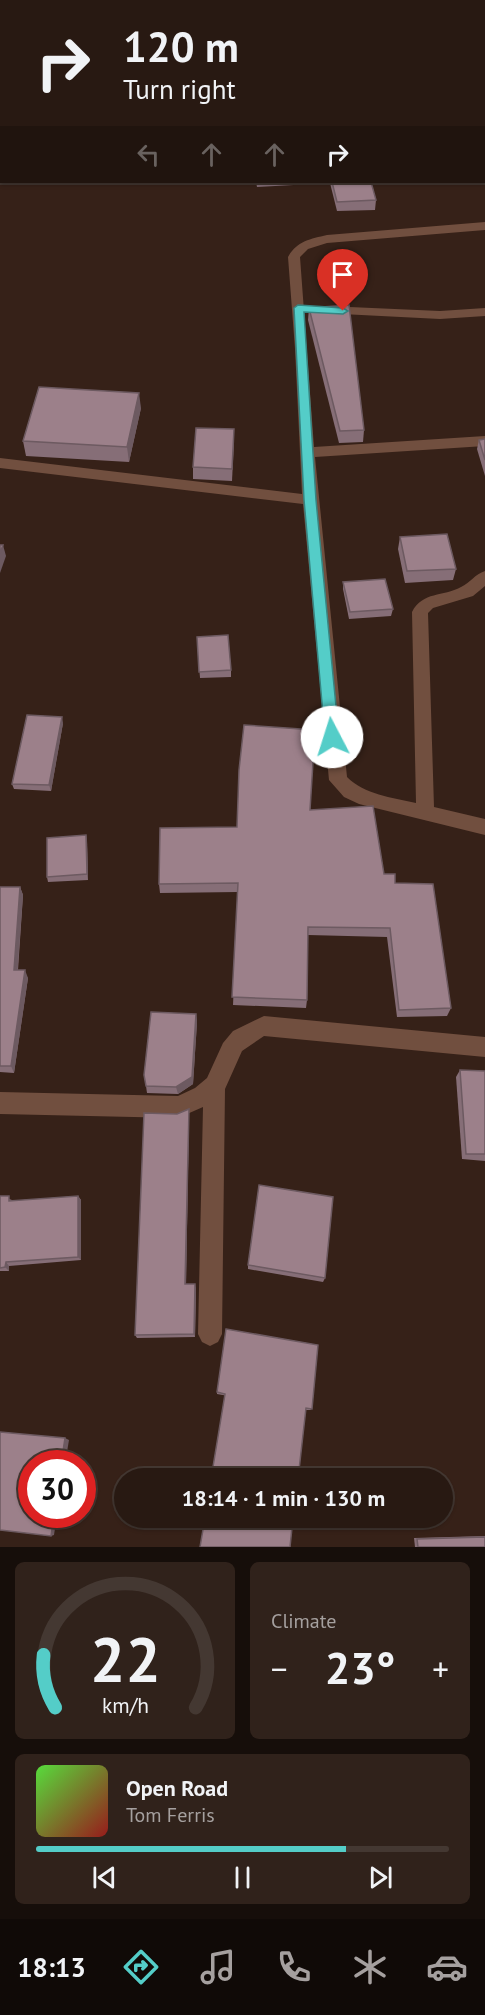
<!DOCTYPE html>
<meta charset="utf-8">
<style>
body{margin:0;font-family:"PT Sans",sans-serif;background:#30221b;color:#f1f3f6;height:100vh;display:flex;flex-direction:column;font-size:22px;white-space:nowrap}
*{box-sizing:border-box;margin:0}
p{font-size:20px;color:#a5a09f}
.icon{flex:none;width:33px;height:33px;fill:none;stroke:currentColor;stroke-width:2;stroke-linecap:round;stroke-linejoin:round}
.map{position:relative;height:1547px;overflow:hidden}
.sheet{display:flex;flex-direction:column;gap:15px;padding:15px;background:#160e0a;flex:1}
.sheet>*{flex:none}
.guide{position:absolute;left:0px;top:0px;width:486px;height:183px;box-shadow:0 2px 4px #0004,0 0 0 2px #443832;background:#281912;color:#f1f3f6;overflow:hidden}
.speed{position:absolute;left:18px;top:1450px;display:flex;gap:12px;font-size:30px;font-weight:700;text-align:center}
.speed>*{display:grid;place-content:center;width:78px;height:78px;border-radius:50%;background:#281912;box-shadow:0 2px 4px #0004,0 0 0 2px #443832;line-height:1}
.speed .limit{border:9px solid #d22;background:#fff;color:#111}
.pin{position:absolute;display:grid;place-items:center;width:51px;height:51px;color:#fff;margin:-62px -26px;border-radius:50% 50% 50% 0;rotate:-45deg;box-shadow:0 0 6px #0007}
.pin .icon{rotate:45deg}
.me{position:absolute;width:66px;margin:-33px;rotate:355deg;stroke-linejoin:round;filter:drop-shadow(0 0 4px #0008)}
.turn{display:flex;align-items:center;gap:21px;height:126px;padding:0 24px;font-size:27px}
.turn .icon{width:78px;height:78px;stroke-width:2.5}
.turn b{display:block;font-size:42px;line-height:51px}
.lanes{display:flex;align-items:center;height:57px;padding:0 24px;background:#0003;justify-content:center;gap:30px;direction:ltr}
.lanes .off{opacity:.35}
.big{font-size:45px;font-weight:600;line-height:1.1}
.sheet .card{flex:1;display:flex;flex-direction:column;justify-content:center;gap:9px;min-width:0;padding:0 21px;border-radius:9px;background:#30221b}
.sheet .dial{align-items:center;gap:0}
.dial svg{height:156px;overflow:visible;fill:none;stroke:#443832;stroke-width:7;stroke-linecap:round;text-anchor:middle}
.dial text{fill:#f1f3f6;stroke:none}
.song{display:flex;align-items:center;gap:18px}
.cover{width:72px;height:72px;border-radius:9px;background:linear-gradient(135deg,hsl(110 70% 55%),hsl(0 70% 35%))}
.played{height:6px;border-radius:3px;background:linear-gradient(90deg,#54cdc8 75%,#443832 75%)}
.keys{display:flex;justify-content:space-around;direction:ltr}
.heat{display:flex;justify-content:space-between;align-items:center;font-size:33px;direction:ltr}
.sheet .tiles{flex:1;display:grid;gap:15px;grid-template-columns:1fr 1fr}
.card:last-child{grid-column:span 2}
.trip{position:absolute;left:114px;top:1468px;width:339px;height:60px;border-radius:30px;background:#281912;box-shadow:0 2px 4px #0004,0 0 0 2px #443832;font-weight:600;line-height:60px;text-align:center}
.tab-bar{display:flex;height:96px;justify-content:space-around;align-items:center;background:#100a07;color:#a5a09f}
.tab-bar .icon{width:42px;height:42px}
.tab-bar .current{color:#54cdc8}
.tab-bar b{font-size:27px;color:#f1f3f6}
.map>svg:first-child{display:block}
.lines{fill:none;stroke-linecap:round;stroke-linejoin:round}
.street{fill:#714f3f;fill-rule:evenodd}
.wall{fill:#866e77}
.shaded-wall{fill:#6d5a61}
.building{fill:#9c808a;stroke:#6d5a61;stroke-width:1.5}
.route{fill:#54cdc8;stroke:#378582;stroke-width:1.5}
</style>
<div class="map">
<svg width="485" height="1547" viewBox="0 0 485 1547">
<rect width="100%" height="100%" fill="#362118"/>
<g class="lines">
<g class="street">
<rect x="0" y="37" width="2" height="6"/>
<path d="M485,222V230L327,243L308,249L300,257L314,447L485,436V446L315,457L347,777C365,795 391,797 416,803L412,612C423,591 443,597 461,587C470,583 475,574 485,571V586L473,596L433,608L428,613L434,807L485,819V835L359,804L344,797L329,780L303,504L0,468V458L302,494L295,349L288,257C297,241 310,239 327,235Z"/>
<polygon points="327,306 440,311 485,308 485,316 440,319 322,313 320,310 322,307"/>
<polygon points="264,1016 485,1037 485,1057 264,1036 242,1051 225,1089 222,1334 218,1342 210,1346 202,1342 198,1334 203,1107 178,1118 0,1114 0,1092 178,1096 195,1088 207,1078 223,1043 233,1031"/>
</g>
</g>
<g class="wall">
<polygon points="256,182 371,182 376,200 375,210 337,211 330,183 257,187"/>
<polygon points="309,308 364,430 363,442 339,443 308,320"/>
<polygon points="141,408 129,462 26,456 23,441"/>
<polygon points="485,439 485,476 477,449 479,440"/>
<polygon points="234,441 232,481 193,479 193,467"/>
<polygon points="400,537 456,569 453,580 405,583 398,549"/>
<polygon points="343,582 393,609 391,616 349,619 343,589"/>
<polygon points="197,637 231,670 231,677 200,678"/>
<polygon points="63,723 51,791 14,789 12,784"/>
<polygon points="310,810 395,883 451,1008 447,1016 397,1017 387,937 308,935 307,1000 306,1008 233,1005 238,892 160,893 159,884 237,827"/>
<polygon points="86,835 87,840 88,880 48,882 47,877"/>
<polygon points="0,887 20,887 23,895 18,970 28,978 14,1073 0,1072"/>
<polygon points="196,1014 197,1022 193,1084 178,1094 147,1093 146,1086"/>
<polygon points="460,1070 485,1071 485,1161 462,1159 456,1077"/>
<polygon points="189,1115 186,1284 196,1288 195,1337 137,1338 135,1335"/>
<polygon points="0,1196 12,1200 12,1201 78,1196 81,1200 81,1260 9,1266 9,1271 0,1271"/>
<polygon points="248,1265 325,1278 323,1282 248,1269"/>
<polygon points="217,1392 312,1409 310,1410 306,1410 217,1394"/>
<polygon points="485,1536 485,1547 415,1547 414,1538"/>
</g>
<g class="shaded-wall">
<polygon points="139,393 141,408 129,462 127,447"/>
<polygon points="3,545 6,556 0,573 0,553"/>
<polygon points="62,717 63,723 51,791 49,785"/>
<polygon points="86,835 87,840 88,880 87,874"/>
<polygon points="20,887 23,895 17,978 14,970"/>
<polygon points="25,970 28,978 14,1073 11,1066"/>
<polygon points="196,1014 197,1022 193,1084 178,1094 176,1087"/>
<polygon points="189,1109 189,1115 186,1288 185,1284"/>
<polygon points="78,1196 81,1200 81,1260 78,1257"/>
<polygon points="6,1262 9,1266 9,1271 5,1267"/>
<polygon points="195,1284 196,1288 195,1337 194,1334"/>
<polygon points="65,1438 69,1440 65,1464 61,1464"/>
<polygon points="54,1515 57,1515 54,1535 51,1536"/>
</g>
<g class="building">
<polygon points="332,182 371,182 376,200 337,202"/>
<polygon points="349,305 364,430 340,431 309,308"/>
<polygon points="39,387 139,393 127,447 23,441"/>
<polygon points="196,428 234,429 232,469 193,467"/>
<polygon points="485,439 485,460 479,440"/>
<polygon points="447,534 456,569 407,571 400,537"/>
<polygon points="0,545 3,545 0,553"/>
<polygon points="385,579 393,609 350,612 343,582"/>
<polygon points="228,635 231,670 199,672 197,637"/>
<polygon points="27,715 62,717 49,785 12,784"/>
<polygon points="244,725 315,730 310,810 373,806 384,874 395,874 395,883 433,884 451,1008 399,1010 390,928 308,927 307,1000 232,997 238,883 159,884 160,828 237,827 239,770"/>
<polygon points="86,835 87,874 47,877 47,838"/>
<polygon points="0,887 20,887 14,970 25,970 11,1066 0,1066"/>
<polygon points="151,1012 196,1014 192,1077 176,1087 146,1086 144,1075"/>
<polygon points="460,1070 485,1071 485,1154 466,1154"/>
<polygon points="189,1109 185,1284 195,1284 194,1334 135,1335 144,1113 177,1114"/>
<polygon points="259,1185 333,1197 325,1278 248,1265"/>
<polygon points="0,1196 9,1196 9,1201 78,1196 78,1257 6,1262 5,1267 0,1268"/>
<polygon points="226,1329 318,1345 312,1409 306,1408 298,1479 211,1479 225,1394 217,1392"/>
<polygon points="0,1432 65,1438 61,1464 32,1464 32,1515 54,1515 51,1536 0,1530"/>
<polygon points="205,1518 293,1518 290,1547 200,1547"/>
<polygon points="485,1537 485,1547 418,1547 417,1539"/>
</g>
<polygon class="route" points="298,305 343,308 348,311 343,314 304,312 316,500 339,737 332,742 325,737 304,500 294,308"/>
</svg>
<div class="speed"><div class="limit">30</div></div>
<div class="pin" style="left:343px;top:311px;background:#d93025"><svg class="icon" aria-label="arrive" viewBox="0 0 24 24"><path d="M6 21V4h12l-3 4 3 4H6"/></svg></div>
<svg class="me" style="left:332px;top:737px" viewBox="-20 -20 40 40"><circle r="19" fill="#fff"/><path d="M0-13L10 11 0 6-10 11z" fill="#54cdc8"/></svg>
<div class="trip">18:14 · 1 min · 130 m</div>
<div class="guide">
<div class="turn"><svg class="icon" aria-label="right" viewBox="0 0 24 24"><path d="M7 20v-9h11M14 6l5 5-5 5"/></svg><div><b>120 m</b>Turn right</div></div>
<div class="lanes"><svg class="icon off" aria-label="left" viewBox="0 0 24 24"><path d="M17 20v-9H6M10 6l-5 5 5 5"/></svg><svg class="icon off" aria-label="ahead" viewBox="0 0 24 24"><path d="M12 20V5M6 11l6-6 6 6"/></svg><svg class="icon off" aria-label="ahead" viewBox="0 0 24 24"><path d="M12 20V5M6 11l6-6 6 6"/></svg><svg class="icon" aria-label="right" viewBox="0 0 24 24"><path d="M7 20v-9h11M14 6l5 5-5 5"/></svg></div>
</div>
</div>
<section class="sheet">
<div class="tiles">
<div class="card dial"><svg viewBox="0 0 100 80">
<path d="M14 69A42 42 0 1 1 86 69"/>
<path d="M14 69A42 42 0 0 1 8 42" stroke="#54cdc8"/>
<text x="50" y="56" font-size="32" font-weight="700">22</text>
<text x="50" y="72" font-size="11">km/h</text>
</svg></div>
<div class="card"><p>Climate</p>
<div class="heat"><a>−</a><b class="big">23°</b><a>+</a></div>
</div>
<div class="card">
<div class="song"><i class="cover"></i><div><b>Open Road</b><p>Tom Ferris</p></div></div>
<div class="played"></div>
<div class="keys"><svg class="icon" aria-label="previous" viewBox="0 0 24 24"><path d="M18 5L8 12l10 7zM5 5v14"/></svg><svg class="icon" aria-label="pause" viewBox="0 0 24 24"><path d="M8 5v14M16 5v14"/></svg><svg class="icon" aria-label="next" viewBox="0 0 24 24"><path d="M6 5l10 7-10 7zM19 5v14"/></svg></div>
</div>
</div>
</section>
<nav class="tab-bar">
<b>18:13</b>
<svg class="icon current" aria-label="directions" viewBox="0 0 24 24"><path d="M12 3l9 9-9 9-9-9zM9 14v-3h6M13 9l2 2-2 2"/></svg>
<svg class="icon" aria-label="music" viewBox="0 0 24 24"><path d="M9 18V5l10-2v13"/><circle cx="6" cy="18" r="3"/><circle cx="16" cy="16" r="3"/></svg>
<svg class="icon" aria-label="phone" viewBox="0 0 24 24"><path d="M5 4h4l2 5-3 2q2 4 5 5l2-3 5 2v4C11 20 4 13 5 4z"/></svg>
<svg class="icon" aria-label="climate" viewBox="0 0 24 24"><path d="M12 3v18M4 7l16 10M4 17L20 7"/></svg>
<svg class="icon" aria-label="car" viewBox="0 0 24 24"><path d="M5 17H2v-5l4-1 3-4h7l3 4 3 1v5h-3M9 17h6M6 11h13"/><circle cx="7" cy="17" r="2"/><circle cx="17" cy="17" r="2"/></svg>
</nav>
